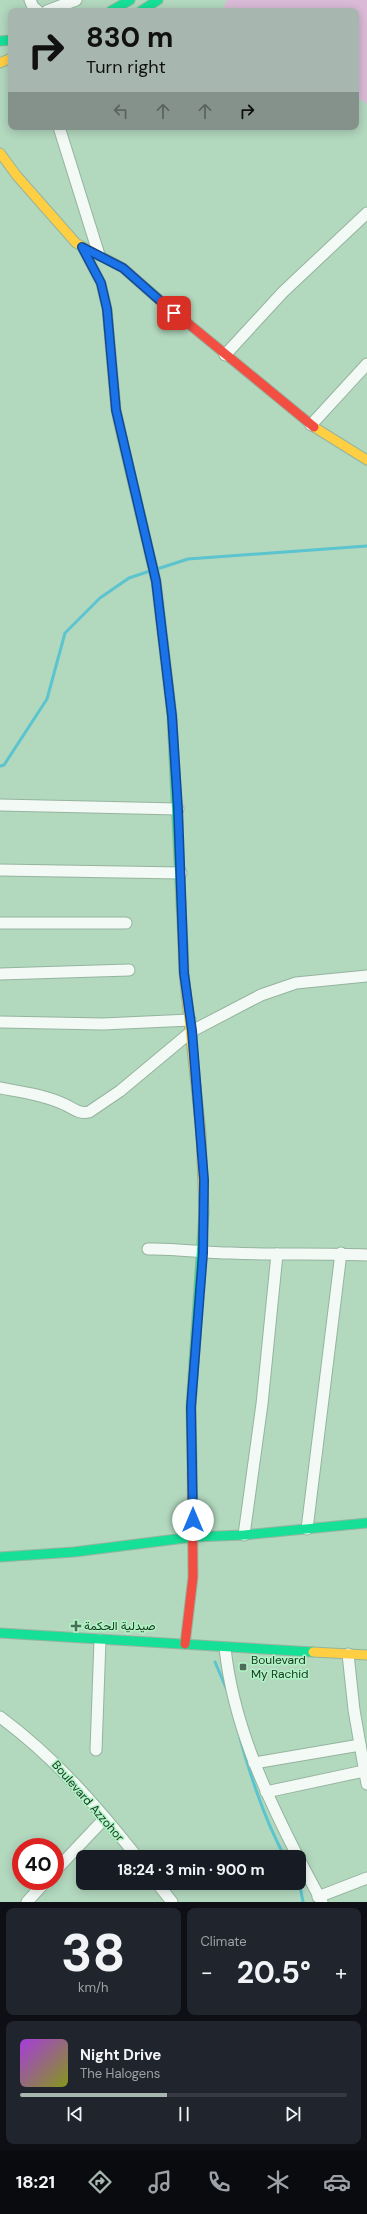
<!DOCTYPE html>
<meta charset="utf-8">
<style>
body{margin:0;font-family:"DM Sans",Vazirmatn,sans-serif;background:#20242c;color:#f1f3f6;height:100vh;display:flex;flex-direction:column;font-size:15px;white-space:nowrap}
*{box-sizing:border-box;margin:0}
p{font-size:13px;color:#9ea1a6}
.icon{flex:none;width:22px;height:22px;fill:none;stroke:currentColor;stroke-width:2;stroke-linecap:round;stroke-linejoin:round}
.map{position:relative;height:1902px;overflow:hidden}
.details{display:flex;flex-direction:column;gap:6px;padding:6px;background:#0d0f14;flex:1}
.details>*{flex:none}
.hud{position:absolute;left:8px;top:8px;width:351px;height:122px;border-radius:8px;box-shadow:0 2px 10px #0003;background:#a7b7af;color:#111;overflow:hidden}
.speed{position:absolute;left:12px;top:1838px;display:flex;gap:8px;font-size:20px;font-weight:700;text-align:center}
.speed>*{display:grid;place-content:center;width:52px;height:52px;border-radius:50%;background:#171b24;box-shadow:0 2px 10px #0003;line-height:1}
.speed .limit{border:6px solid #d22;background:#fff;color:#111}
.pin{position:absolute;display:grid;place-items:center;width:34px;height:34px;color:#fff;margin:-17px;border-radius:8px;box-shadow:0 2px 6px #0006}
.me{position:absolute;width:44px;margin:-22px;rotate:0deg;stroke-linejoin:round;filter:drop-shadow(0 0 3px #0008)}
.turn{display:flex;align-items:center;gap:14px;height:84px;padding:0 12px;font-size:18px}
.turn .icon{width:52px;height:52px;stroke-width:2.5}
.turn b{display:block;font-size:28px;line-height:34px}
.lanes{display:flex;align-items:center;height:38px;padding:0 12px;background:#0003;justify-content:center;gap:20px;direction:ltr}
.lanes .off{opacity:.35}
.big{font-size:30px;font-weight:700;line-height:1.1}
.details .card{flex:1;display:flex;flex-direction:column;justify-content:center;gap:6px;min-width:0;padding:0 14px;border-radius:8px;background:#20242c}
.details .dial{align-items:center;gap:0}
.dial b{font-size:52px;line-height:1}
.song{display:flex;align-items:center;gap:12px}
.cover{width:48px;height:48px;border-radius:6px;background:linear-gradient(135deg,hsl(280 70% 55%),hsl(70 70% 35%))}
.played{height:4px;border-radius:2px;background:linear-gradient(90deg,#a7b7af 45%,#363941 45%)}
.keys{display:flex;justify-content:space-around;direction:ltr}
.heat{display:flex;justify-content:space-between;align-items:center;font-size:22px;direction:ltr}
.details .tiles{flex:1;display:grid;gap:6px;grid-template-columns:1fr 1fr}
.card:last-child{grid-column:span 2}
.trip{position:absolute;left:76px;top:1850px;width:230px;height:40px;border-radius:8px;background:#171b24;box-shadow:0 2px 10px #0003;font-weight:700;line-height:40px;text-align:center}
.tabs{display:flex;height:64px;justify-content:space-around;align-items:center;background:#090b0e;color:#9ea1a6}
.tabs .icon{width:28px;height:28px}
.tabs .selected{color:#a7b7af}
.tabs b{font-size:18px;color:#f1f3f6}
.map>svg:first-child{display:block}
.green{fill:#dabad6}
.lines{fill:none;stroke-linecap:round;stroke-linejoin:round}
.stream{stroke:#5bc4ce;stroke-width:3}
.street-casing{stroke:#95b49f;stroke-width:13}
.fast-casing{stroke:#95b49f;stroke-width:11}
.slow-casing{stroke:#95b49f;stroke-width:11}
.jam-casing{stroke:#95b49f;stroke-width:11}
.street{stroke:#f3f9f5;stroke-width:11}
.fast{stroke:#16e098;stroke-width:9}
.slow{stroke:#ffcf43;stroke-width:9}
.jam{stroke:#f24e42;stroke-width:9}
.route-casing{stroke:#114b97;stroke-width:10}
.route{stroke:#1a73e8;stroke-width:7}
.poi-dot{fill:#4d6d58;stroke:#aff5c4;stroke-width:1.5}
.labels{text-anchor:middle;stroke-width:3;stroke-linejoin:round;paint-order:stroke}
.poi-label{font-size:12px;fill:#173321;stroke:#aff5c4;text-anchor:start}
.street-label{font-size:12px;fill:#173321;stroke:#aff5c4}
</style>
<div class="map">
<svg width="367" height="1902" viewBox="0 0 367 1902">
<rect width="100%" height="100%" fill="#b2d8be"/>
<polygon class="green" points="227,0 367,0 367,104 356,96 356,11 225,11 224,7"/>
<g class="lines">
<g class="stream">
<polyline points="157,569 188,559 367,546"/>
<polyline points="0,766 4,765 47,699 65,633 100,598 129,578 150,571"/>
<polyline points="215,1662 227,1690"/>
<path d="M240,1738C251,1778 265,1821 285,1857"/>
<polyline points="299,1881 303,1902"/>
</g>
<g class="street-casing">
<g id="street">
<polyline points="30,0 33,7 38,11"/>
<polyline points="47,11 76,0"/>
<polyline points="59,127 99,255"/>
<polyline points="225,355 283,292 367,213"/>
<polyline points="311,425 367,364"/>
<polyline points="0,805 178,809"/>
<polyline points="0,870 181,873"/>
<polyline points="0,923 126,923"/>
<polyline points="0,974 129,970"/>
<polyline points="0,1022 103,1024 190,1020"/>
<path d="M0,1088C22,1092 45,1095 66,1105C73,1109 80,1114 89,1112L120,1091L192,1031L261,995L296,983L367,976"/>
<path d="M148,1249C176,1248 203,1253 231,1253C277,1255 322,1253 367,1255"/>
<polyline points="307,1529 341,1253"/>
<polyline points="244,1535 262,1404 277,1254"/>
<path d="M225,1648C233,1722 264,1791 298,1857"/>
<polyline points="348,1654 354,1710 367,1784"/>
<path d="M0,1717C54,1757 96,1805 137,1857"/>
<polyline points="96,1750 100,1640"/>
<polyline points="254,1763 360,1745"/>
<polyline points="266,1792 364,1771"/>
<polyline points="299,1859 322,1902"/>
<polyline points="55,1871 105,1818"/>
<polyline points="157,1883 172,1902"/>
<polyline points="318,1897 367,1878"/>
<polyline points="27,1902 46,1881"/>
</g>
</g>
<g class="fast-casing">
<g id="fast">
<polyline points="111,11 130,0"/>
<polyline points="141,11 158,0"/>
<polyline points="0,41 11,40"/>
<polyline points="122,437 156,581 172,716 183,944"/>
<polyline points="192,1461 191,1407 204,1212"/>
<polyline points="0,1557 74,1552 193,1537 244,1535 367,1523"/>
<polyline points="0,1633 313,1652"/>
</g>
</g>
<g class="slow-casing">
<g id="slow">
<polyline points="0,63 11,58"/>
<polyline points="0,153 17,176 76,243 123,268 156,297"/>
<polyline points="82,247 101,283 107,309 116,410 122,437"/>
<polyline points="314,427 367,460"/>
<polyline points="183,944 184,973 201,1133 204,1212"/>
<polyline points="313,1652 367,1655"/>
</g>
</g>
<g class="jam-casing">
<g id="jam">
<polyline points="156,297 314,427"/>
<polyline points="185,1644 193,1577 192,1461"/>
</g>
</g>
<use href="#street" class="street"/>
<use href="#fast" class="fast"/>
<use href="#slow" class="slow"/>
<use href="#jam" class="jam"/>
</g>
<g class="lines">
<g class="route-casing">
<polyline id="route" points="174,313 123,268 82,247 101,283 107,309 116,410 156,581 172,716 178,809 184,973 192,1031 204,1180 203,1253 191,1407 193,1520"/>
</g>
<use href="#route" class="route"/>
</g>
<g class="poi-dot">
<path d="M74 1620h4v4h4v4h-4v4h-4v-4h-4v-4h4z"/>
<rect x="239" y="1663" width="8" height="8" rx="2"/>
</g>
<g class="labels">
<g class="poi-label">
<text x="84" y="1630">صيدلية الحكمة</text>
<text x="251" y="1664">Boulevard<tspan x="251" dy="14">My Rachid</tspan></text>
</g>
<g class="street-label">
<text transform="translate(88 1801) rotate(49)" y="4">Boulevard Azzohor</text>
</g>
</g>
</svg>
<div class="speed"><div class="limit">40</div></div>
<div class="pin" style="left:174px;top:313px;background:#d93025"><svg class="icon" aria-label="arrive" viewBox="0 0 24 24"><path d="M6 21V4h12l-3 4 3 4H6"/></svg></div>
<svg class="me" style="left:193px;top:1520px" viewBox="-20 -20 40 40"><circle r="19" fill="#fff"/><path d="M0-13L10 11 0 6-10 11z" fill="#1a73e8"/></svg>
<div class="trip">18:24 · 3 min · 900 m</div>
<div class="hud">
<div class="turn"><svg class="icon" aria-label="right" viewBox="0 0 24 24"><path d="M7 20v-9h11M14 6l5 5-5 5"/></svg><div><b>830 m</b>Turn right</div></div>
<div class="lanes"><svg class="icon off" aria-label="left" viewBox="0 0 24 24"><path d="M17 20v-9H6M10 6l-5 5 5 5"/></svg><svg class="icon off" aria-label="ahead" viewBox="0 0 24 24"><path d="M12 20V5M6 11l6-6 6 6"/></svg><svg class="icon off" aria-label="ahead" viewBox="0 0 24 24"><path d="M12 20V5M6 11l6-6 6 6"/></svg><svg class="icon" aria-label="right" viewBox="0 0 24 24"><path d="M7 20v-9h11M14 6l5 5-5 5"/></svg></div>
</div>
</div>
<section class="details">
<div class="tiles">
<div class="card dial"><b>38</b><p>km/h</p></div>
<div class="card"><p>Climate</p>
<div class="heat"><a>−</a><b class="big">20.5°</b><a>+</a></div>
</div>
<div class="card">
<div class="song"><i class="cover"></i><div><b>Night Drive</b><p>The Halogens</p></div></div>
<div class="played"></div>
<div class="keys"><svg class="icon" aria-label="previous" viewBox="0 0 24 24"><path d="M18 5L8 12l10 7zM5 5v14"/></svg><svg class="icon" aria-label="pause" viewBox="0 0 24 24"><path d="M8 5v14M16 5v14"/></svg><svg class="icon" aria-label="next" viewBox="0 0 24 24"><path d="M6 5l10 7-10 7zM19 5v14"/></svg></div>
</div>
</div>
</section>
<nav class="tabs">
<b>18:21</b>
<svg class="icon selected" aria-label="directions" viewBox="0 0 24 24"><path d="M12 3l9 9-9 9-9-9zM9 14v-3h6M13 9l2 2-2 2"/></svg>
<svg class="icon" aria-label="music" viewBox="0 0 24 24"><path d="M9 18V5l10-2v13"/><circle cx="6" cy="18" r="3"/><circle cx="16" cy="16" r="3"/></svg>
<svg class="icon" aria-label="phone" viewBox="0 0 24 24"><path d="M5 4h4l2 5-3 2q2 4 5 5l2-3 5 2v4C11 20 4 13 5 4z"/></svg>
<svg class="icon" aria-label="climate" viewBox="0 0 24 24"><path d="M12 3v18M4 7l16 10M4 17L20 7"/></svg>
<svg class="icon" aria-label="car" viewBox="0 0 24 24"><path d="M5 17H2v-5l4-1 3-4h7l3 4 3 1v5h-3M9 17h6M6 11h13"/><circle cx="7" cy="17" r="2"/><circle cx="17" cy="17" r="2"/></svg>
</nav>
